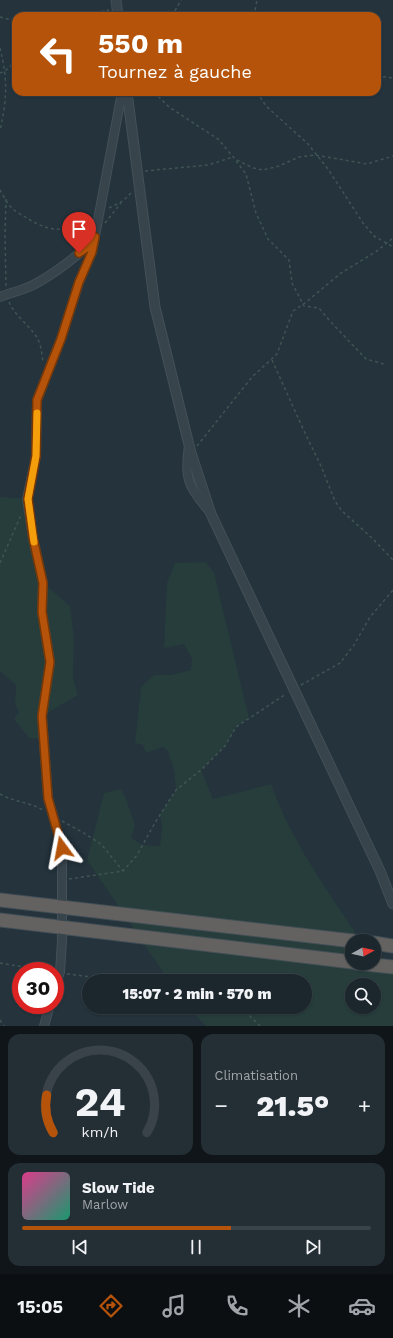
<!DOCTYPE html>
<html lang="fr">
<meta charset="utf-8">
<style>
body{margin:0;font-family:"Work Sans",sans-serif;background:#242e35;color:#f1f3f6;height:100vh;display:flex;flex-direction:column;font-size:15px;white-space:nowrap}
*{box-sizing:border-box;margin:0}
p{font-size:13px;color:#a0a5aa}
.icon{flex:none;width:22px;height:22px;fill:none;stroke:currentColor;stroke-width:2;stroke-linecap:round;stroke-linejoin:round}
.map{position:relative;height:1026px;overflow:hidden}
.panel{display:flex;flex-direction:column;gap:8px;padding:8px;background:#0f1519;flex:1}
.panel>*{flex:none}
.hud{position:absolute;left:12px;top:12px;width:369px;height:84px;border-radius:12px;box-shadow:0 1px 3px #0004,0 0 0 1px #394349;background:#b45309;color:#fff;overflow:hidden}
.needle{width:26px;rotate:82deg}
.tools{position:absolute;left:345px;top:934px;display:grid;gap:8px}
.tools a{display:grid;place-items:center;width:36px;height:36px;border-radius:50%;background:#1b262d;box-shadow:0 1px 3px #0004,0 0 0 1px #394349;font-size:20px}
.speed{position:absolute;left:12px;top:962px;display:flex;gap:8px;font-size:20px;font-weight:700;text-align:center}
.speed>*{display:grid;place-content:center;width:52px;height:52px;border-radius:50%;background:#1b262d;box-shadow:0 1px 3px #0004,0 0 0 1px #394349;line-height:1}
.speed .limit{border:6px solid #d22;background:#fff;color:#111}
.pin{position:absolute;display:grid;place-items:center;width:34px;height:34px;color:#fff;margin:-41px -17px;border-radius:50% 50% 50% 0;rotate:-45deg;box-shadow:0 0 4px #0007}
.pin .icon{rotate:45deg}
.me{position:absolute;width:44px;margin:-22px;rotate:347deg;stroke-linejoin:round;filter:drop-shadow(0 0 3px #0008)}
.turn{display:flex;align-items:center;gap:14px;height:84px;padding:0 20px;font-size:18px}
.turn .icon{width:52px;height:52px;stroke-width:2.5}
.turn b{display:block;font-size:28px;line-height:34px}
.big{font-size:30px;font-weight:800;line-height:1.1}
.panel .tile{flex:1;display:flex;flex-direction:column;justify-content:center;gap:6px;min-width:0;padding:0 14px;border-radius:12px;background:#242e35}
.panel .dial{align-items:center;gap:0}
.dial svg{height:104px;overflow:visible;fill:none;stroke:#394349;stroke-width:7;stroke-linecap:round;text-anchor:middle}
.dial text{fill:#f1f3f6;stroke:none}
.song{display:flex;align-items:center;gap:12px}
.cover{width:48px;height:48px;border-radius:6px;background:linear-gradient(135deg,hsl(330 70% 55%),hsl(160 70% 35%))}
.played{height:4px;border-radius:2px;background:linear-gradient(90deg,#b45309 60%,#394349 60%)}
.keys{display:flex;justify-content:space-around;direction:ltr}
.heat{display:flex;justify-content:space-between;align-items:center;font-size:22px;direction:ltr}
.panel .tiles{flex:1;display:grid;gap:8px;grid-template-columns:1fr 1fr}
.tile:last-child{grid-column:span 2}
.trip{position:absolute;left:82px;top:974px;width:230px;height:40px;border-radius:20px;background:#1b262d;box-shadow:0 1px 3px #0004,0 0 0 1px #394349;font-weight:800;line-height:40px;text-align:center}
.menu{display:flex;height:64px;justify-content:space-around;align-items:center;background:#0b0f12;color:#a0a5aa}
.menu .icon{width:28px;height:28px}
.menu .selected{color:#b45309}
.menu b{font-size:18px;color:#f1f3f6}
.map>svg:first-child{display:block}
.green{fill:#263d3c;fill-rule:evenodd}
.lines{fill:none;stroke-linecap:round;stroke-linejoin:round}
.minor-casing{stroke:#445058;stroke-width:10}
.tertiary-casing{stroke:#445058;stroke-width:11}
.trunk-casing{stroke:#434f57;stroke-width:15}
.path{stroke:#3f5553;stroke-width:1.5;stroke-dasharray:3 3;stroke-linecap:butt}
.minor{stroke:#38444c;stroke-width:8}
.tertiary{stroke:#38444c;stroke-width:9}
.trunk{stroke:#646260;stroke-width:13}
.route-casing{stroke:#753606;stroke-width:10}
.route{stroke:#b45309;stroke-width:7}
.slow{stroke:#f59e0b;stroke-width:7}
</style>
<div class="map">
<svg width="393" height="1026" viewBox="0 0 393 1026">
<rect width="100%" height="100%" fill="#24333c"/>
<g class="green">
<polygon points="0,497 27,499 43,583 70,606 74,638 73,678 78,695 42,716 44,739 29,738 14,719 19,712 15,704 16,685 0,671"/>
<path d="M206,562L214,573L249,718L236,727L225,746L201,770L213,799L271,784C291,841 328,891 361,941H352V963H374V953L393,966V1026H206L188,1007H305V981H169L87,860L104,793L121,789L126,799L135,825L131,838L143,845L160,846L162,827L160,815L176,790L174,770L168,751L163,747L146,753L143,745L135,743L141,687L154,675H171L191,670L192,659L184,644L164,648L167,583L175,563ZM352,985H374V1007H352Z"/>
</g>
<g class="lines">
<g class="minor-casing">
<g id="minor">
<path d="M0,297C11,292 25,290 35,284C52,275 83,253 94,238"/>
<path d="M189,445C184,478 188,487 210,512"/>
<polyline points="55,987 60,972 62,941 62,848 48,798 42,716 50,662 42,612 43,583 33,538 27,499 36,456 37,400 61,339 79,282 92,252 122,92"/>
<polyline points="44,1026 50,1005"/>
</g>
</g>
<g class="tertiary-casing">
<g id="tertiary">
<polyline points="116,0 118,16"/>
<polyline points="127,92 155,307 191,453 211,514 380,871 393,904"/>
</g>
</g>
<g class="trunk-casing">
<g id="trunk">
<polyline points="0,900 353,941"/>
<polyline points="0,920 352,962"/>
<polyline points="374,943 393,946"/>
<polyline points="356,963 393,967"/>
</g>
</g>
<g class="path">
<polyline points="174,14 182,16"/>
<polyline points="65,16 94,13 109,10"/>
<polyline points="172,16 181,0"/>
<polyline points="254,16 257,0"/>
<polyline points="0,17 16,21"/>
<path d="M0,48C8,81 7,98 0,131"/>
<polyline points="0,73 5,71 16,61"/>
<polyline points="377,76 393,78"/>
<polyline points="154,92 169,107 218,139 235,159 253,168 263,170 279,166 299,157 315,155 367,164 393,156"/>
<polyline points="257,92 266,106 308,144 328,169 363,223 374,236 393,247"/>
<polyline points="236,161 246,174 256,213 268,239 289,260 292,283 304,306 319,308 329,320 366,359 384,364"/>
<polyline points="145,171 208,165 233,157"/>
<path d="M0,190C3,195 7,204 12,208C16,212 22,215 27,218C52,234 67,232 91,217"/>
<polyline points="6,199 5,234 6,287"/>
<polyline points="109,208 123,201 132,192"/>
<polyline points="105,223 121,203"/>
<path d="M9,302C15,316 28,324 36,336C41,343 42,354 43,363"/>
<polyline points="272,360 304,431 321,466 335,501 342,511 372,538 393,560"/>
<polyline points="197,446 252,377 277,354 293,311 305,303 341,273 377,251 393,238"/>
<polyline points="0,563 21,515"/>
<polyline points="301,685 340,663 354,645 370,617 393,590"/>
<path d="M0,794C14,802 29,802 43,810"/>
<polyline points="62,821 82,832 101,844 123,871"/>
<polyline points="69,879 123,871 137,855 156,821 176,790 201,770 225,746 236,727 286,694"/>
<polyline points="0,963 49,971"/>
<polyline points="67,974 124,981"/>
<path d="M166,981C184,976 209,970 226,981"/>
<polyline points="234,1007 246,1012 260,1026"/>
<polyline points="0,1020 4,1026"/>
</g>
<use href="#minor" class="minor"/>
<use href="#tertiary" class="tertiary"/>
<use href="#trunk" class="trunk"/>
</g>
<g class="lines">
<g class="route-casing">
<polyline id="route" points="62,848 48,798 42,716 50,662 42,612 43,583 33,538 28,499 36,456 37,400 61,339 79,282 92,252 95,237 88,247 79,253"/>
</g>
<use href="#route" class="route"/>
<polyline class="slow" points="34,542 28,499 36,456 37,413"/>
</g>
</svg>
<div class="tools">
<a><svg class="needle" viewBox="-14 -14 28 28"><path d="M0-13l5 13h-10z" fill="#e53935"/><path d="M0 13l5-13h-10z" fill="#a0a5aa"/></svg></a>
<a><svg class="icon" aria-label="search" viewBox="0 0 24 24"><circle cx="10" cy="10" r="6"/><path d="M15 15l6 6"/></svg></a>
</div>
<div class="speed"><div class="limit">30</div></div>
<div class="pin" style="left:79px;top:253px;background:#d93025"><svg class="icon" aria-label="arrive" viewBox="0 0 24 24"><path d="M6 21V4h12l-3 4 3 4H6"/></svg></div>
<svg class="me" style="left:62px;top:848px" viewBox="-20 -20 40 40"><path d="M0-17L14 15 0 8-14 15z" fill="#b45309" stroke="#fff" stroke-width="4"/></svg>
<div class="trip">15:07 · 2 min · 570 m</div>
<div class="hud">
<div class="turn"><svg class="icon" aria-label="left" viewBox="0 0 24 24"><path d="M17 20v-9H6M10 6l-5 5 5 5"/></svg><div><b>550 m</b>Tournez à gauche</div></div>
</div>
</div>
<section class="panel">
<div class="tiles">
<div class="tile dial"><svg viewBox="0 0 100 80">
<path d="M14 69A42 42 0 1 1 86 69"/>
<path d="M14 69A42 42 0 0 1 9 40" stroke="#b45309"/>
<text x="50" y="56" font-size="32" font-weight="700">24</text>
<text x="50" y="72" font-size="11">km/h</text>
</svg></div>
<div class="tile"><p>Climatisation</p>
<div class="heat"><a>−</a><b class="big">21.5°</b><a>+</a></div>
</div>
<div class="tile">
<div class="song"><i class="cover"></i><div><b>Slow Tide</b><p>Marlow</p></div></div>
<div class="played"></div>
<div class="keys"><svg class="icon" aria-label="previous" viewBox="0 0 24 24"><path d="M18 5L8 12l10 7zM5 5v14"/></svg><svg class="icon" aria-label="pause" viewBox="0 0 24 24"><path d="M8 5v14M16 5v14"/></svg><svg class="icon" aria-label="next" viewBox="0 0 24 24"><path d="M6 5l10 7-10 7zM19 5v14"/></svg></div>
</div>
</div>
</section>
<nav class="menu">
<b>15:05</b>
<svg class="icon selected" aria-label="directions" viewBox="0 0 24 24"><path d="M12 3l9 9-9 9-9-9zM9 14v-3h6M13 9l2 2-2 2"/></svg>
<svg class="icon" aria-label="music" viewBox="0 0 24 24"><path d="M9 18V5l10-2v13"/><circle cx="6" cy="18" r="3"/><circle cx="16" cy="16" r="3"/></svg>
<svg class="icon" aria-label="phone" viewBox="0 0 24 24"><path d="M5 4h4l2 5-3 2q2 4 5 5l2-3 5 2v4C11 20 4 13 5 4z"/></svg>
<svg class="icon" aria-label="climate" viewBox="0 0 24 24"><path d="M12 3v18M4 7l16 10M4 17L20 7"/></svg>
<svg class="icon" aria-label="car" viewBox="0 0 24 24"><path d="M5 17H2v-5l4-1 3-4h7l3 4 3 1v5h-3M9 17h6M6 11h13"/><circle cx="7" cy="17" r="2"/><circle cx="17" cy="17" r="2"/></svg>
</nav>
